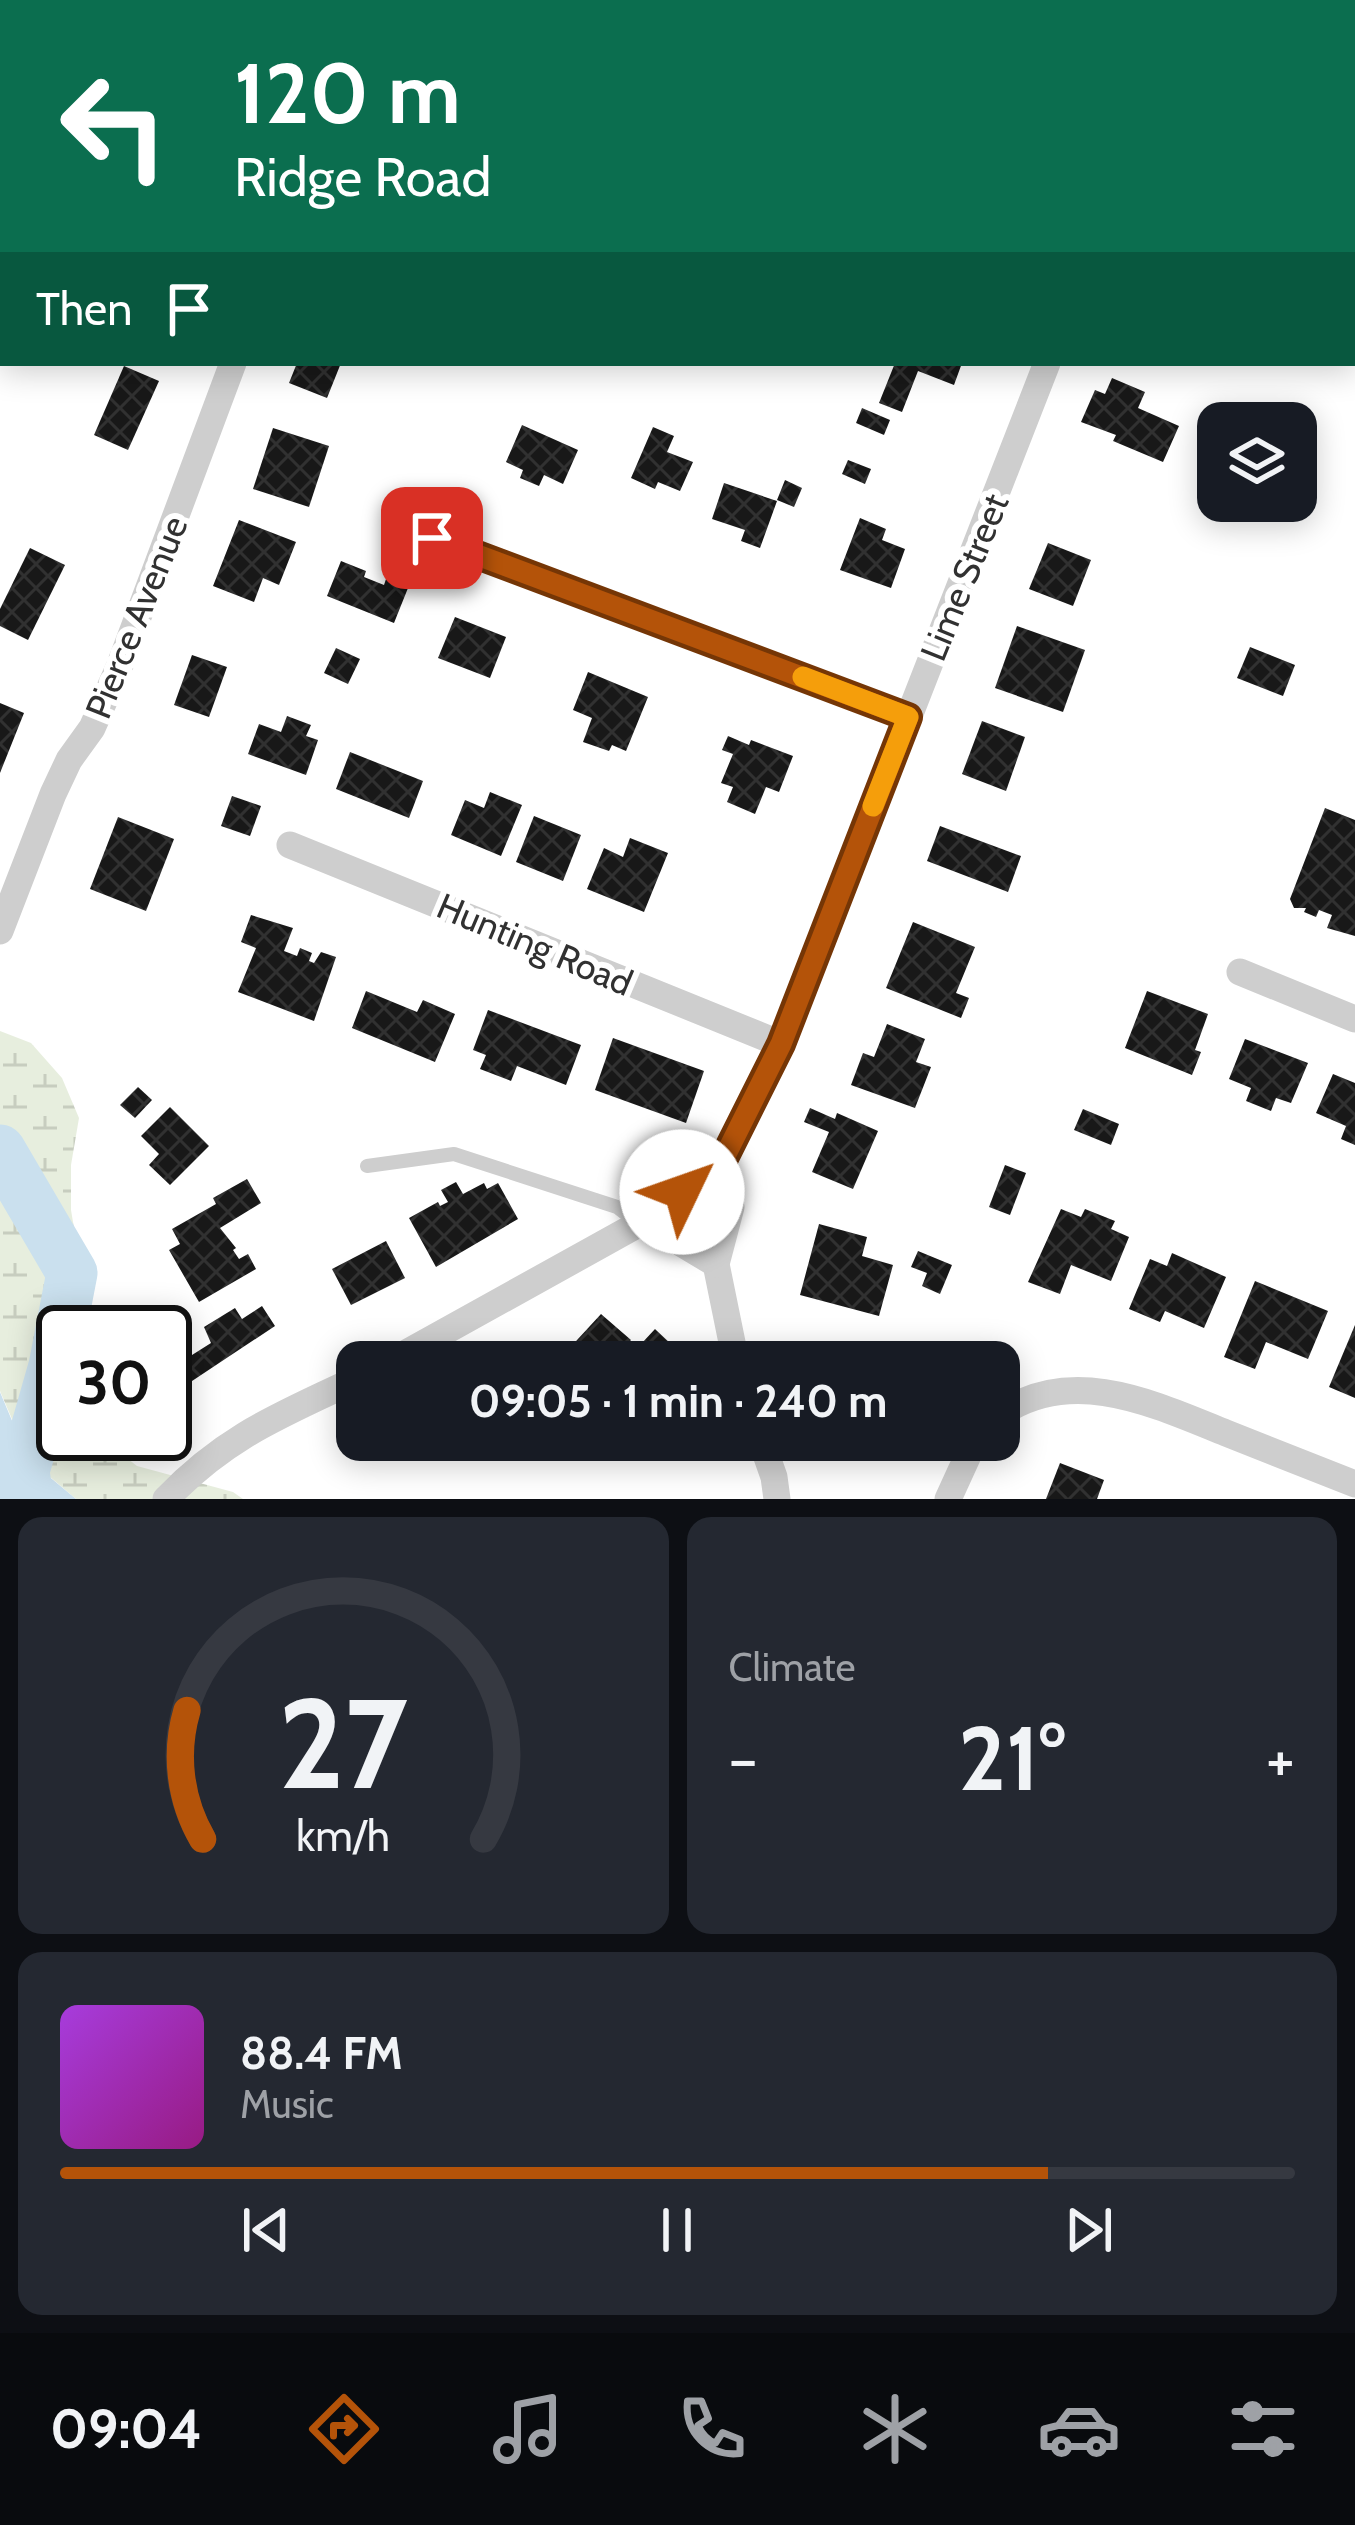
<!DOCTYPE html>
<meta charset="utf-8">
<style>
body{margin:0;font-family:Cabin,sans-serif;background:#242831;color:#f1f3f6;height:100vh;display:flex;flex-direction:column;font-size:45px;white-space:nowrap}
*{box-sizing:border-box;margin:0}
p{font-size:39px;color:#9ea1a6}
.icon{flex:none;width:66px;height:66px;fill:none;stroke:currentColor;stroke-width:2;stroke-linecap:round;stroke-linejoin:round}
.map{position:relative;height:1499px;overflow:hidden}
.sheet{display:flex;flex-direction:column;gap:18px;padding:18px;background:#0d0f14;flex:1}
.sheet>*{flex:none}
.banner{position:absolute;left:0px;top:0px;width:1356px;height:366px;box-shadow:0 6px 30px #0003;background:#0b6e4f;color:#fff;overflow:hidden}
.fabs{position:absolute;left:1197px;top:402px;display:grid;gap:24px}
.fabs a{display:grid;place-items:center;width:120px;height:120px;border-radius:24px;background:#171b24;box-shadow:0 6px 30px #0003;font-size:60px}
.speed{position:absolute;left:36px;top:1305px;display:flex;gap:24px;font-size:60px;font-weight:700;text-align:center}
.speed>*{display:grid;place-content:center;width:156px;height:156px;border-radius:50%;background:#171b24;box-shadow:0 6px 30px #0003;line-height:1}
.speed .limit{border:6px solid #111;border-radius:18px;background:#fff;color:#111}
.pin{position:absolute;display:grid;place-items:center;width:102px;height:102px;color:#fff;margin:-51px;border-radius:24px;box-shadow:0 6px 18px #0006}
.me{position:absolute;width:132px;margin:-66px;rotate:48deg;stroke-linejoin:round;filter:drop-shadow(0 0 9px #0008)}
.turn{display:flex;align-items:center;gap:42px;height:252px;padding:0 36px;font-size:54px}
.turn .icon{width:156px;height:156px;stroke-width:2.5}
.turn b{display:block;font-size:84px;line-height:102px}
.then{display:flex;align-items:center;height:114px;padding:0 36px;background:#0003;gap:24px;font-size:45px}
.big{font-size:90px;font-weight:700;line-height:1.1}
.sheet .tile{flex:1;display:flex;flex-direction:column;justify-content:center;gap:18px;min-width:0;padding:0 42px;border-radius:24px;background:#242831}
.sheet .dial{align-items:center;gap:0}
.dial svg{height:312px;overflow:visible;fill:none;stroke:#363941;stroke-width:7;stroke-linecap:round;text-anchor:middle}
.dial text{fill:#f1f3f6;stroke:none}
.song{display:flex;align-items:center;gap:36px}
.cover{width:144px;height:144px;border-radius:18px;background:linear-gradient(135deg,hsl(280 70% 55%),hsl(310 70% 35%))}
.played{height:12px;border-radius:6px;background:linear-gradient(90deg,#b45309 80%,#363941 80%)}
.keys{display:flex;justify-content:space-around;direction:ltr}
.heat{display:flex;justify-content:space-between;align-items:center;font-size:66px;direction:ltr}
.sheet .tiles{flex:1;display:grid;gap:18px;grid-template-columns:1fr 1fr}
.tile:last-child{grid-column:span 2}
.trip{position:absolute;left:336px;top:1341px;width:684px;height:120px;border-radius:24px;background:#171b24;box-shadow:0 6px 30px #0003;font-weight:700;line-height:120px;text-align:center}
.tab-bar{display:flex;height:192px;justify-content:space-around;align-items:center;background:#090b0e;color:#9ea1a6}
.tab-bar .icon{width:84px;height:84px}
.tab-bar .current{color:#b45309}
.tab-bar b{font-size:54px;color:#f1f3f6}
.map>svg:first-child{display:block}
.wetland{fill:url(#wetland-marsh)}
.water{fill:#cae0ee}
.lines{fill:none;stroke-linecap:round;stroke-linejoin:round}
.river{stroke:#cae0ee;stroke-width:51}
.building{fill:url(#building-cross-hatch)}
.path{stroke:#cecece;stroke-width:4.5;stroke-dasharray:6 6;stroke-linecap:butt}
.lane{stroke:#cecece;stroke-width:14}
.street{stroke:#cecece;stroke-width:27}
.route-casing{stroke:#753606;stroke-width:30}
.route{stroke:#b45309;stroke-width:21}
.slow{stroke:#f59e0b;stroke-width:21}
.labels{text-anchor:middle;stroke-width:12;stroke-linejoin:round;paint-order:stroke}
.street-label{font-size:36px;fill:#313131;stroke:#fff}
</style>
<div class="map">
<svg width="1355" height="1499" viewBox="0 0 1355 1499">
<defs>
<pattern id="wetland-marsh" width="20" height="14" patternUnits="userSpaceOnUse" patternTransform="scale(3)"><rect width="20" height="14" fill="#e7eede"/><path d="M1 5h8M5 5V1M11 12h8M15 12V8" fill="none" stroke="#c7cdbf"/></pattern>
<pattern id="building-cross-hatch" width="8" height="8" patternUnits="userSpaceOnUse" patternTransform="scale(3)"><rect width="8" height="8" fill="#181818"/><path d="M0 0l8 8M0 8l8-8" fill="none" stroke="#313131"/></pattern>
</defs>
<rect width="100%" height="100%" fill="#fff"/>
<polygon class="wetland" points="0,1031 31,1043 62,1078 79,1118 71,1165 71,1210 79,1258 72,1332 63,1332 63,1434 96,1434 137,1466 233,1492 243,1499 76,1499 29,1459 0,1391"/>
<polygon class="water" points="0,1392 28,1459 76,1499 0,1499"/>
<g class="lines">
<polyline class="river" points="0,1150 72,1273 54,1366 24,1471 28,1499"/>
</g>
<g class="building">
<polygon points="297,363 341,363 327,398 289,383"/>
<polygon points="895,363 962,363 954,385 918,371 902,412 879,403"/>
<polygon points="124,366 159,381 128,450 94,435"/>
<polygon points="1112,378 1145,392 1138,408 1179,426 1163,462 1113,441 1116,435 1081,422 1095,390 1105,394"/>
<polygon points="862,408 890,420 884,435 856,423"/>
<polygon points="522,425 578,450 563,484 544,475 539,486 520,478 523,470 506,462"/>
<polygon points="653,427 674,436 667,452 693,462 680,491 658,482 655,489 631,478"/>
<polygon points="273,428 329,446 309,507 253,489"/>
<polygon points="848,460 871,469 865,484 842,474"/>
<polygon points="785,480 802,488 794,507 777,500"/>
<polygon points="724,483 777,501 760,548 741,541 745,530 712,519"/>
<polygon points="860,518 886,529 882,540 905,549 891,588 840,570"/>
<polygon points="239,520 296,542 279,585 263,578 254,602 213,586"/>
<polygon points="1048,543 1091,560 1073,606 1029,589"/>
<polygon points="30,548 65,565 28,640 0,626 0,609"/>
<polygon points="341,561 366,571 364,577 384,585 386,579 408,588 394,623 327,596"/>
<polygon points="455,617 506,637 490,678 438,658"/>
<polygon points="1017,626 1085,650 1063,712 995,688"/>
<polygon points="1250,647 1295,665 1283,696 1237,678"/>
<polygon points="336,648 360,659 348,684 324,673"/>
<polygon points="192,655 227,667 209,717 174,705"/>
<polygon points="588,672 648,697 626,751 612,745 609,751 583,742 592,718 573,710"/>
<polygon points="0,703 24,713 0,773"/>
<polygon points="287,716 311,725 306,736 318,740 306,775 248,754 259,724 281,732"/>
<polygon points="982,721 1025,737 1006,791 962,774"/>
<polygon points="728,736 749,745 751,740 793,756 779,792 766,787 755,814 727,802 733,787 721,783 733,754 722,750"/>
<polygon points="350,752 423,781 409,818 336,789"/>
<polygon points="490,792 522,805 501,856 451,835 465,800 484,808"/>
<polygon points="232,796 261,806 250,836 221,826"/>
<polygon points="1325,808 1355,820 1355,936 1327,928 1332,915 1319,910 1316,917 1304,912 1306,908 1294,908 1290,899"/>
<polygon points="534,816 581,835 563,881 516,862"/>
<polygon points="118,817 174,839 146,911 90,889"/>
<polygon points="940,826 1021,856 1008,892 927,861"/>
<polygon points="630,838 668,853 644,912 587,889 604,848 623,857"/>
<polygon points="251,915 293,928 284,951 297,956 300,948 312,953 309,961 314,963 321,952 336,957 314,1021 238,992 256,948 241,942"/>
<polygon points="913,922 975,947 956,993 969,998 961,1018 886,988"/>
<polygon points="366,991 417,1012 423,1000 455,1014 435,1062 352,1028"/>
<polygon points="1147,991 1208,1014 1195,1050 1201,1052 1192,1075 1125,1048"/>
<polygon points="488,1010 581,1045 566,1085 517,1066 511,1081 480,1069 486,1055 473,1050"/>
<polygon points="887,1024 925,1039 916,1062 931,1067 915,1108 851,1085 863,1053 874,1057"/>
<polygon points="613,1038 704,1071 686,1123 595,1090"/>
<polygon points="1245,1039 1308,1063 1291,1103 1276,1098 1271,1111 1246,1101 1251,1088 1229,1079"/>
<polygon points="1333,1074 1355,1083 1355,1145 1341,1139 1346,1126 1316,1113"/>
<polygon points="138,1087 152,1100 135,1118 120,1105"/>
<polygon points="170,1107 209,1146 170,1185 149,1165 159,1154 141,1136"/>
<polygon points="810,1108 835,1119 837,1113 878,1131 853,1189 812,1172 829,1132 804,1122"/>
<polygon points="1083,1109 1119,1124 1111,1145 1074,1130"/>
<polygon points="1005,1165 1026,1173 1010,1215 989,1207"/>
<polygon points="247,1179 261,1203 220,1228 236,1248 233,1250 239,1259 248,1254 256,1269 199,1302 169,1250 180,1244 172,1229 216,1204 213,1198"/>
<polygon points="456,1182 463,1194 484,1183 487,1189 498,1183 518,1219 436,1267 409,1218 438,1202 440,1206 448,1202 441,1190"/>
<polygon points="1061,1209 1081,1217 1085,1209 1115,1221 1111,1229 1129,1237 1111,1281 1071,1265 1060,1294 1028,1282"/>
<polygon points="819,1224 867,1237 862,1256 893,1265 879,1316 800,1295"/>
<polygon points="386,1241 405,1278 351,1305 332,1269"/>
<polygon points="918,1251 952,1265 940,1294 922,1286 927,1273 911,1267"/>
<polygon points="1172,1253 1226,1277 1204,1328 1165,1311 1160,1322 1129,1309 1150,1259 1167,1266"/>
<polygon points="1255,1281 1328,1311 1308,1359 1266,1342 1255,1369 1224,1357"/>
<polygon points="262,1306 275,1326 186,1385 187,1409 165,1376 165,1355 173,1367 211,1343 204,1327 235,1308 242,1319"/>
<polygon points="601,1314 631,1340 622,1350 629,1357 655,1329 672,1345 656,1362 576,1362 566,1352"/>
<polygon points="1355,1325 1355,1398 1329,1387"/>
<polygon points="437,1440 477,1440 442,1459 432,1442"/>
<polygon points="1060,1463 1104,1480 1097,1499 1046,1499"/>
</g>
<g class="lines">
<polyline class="path" points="1195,3 1197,0"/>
<polyline class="lane" points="367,1166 454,1154 617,1207 639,1224"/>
<g class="street">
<polyline points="595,0 603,3"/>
<polyline points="321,3 323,0"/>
<polyline points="759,3 760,0"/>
<polyline points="1353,298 1355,298"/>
<polyline points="432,538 908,717"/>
<polyline points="290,845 781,1044"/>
<polyline points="0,931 53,794 69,760 92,728 120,665 233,363"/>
<polyline points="1240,972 1355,1019"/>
<polyline points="721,1164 731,1207 716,1264 736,1362"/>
<polyline points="644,1221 716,1264"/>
<polyline points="390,1362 644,1221 721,1164 781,1044 1047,363"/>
<path d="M999,1415C1071,1364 1154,1404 1226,1433C1269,1450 1312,1467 1355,1484"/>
<polyline points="761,1440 774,1477 777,1499"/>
<path d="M166,1499C226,1436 281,1415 357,1379"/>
<polyline points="948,1499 975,1440"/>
</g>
</g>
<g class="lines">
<g class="route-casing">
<polyline id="route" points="432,538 908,717 781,1044 721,1164 682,1192"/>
</g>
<use href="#route" class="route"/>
<polyline class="slow" points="803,677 908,717 873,806"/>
</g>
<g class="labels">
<g class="street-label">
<text transform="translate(964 577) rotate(-68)" y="13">Lime Street</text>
<text transform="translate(136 617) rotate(-68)" y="13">Pierce Avenue</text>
<text transform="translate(535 944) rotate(23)" y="13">Hunting Road</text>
</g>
</g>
</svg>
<div class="fabs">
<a><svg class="icon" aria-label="layers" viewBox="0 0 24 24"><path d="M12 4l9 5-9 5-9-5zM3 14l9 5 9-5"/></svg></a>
</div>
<div class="speed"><div class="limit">30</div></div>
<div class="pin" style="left:432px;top:538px;background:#d93025"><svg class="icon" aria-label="arrive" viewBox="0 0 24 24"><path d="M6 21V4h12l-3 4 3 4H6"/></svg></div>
<svg class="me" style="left:682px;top:1192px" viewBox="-20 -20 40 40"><circle r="19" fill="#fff"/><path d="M0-13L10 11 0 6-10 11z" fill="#b45309"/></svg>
<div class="trip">09:05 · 1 min · 240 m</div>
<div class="banner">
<div class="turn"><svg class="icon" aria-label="left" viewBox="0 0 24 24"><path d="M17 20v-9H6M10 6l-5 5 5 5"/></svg><div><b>120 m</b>Ridge Road</div></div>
<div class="then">Then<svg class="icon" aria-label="arrive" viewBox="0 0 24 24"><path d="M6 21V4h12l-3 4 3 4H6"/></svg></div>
</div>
</div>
<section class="sheet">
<div class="tiles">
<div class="tile dial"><svg viewBox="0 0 100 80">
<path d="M14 69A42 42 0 1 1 86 69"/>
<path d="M14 69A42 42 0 0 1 10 36" stroke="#b45309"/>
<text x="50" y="56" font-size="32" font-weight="700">27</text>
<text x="50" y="72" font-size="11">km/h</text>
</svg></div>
<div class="tile"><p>Climate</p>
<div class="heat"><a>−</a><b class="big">21°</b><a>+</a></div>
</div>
<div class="tile">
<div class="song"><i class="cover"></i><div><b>88.4 FM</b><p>Music</p></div></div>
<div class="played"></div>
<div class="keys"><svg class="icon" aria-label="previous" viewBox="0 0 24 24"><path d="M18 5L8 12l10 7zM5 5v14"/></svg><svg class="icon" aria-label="pause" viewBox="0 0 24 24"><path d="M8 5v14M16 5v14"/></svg><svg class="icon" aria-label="next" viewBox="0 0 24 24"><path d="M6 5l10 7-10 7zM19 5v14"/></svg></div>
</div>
</div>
</section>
<nav class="tab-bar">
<b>09:04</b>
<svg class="icon current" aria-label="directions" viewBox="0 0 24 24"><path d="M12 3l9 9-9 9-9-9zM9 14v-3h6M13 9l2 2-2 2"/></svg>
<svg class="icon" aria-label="music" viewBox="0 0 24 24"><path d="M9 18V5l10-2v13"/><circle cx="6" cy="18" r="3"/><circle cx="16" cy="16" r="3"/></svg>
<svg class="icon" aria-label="phone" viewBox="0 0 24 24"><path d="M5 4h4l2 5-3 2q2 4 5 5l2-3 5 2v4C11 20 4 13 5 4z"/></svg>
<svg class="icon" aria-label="climate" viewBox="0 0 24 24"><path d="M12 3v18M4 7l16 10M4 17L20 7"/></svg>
<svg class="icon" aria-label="car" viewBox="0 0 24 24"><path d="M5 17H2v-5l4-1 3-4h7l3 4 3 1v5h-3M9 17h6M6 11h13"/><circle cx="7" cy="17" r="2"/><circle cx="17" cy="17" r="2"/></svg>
<svg class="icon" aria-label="filters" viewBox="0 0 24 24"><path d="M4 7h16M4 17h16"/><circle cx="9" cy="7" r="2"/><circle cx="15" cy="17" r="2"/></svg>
</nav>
